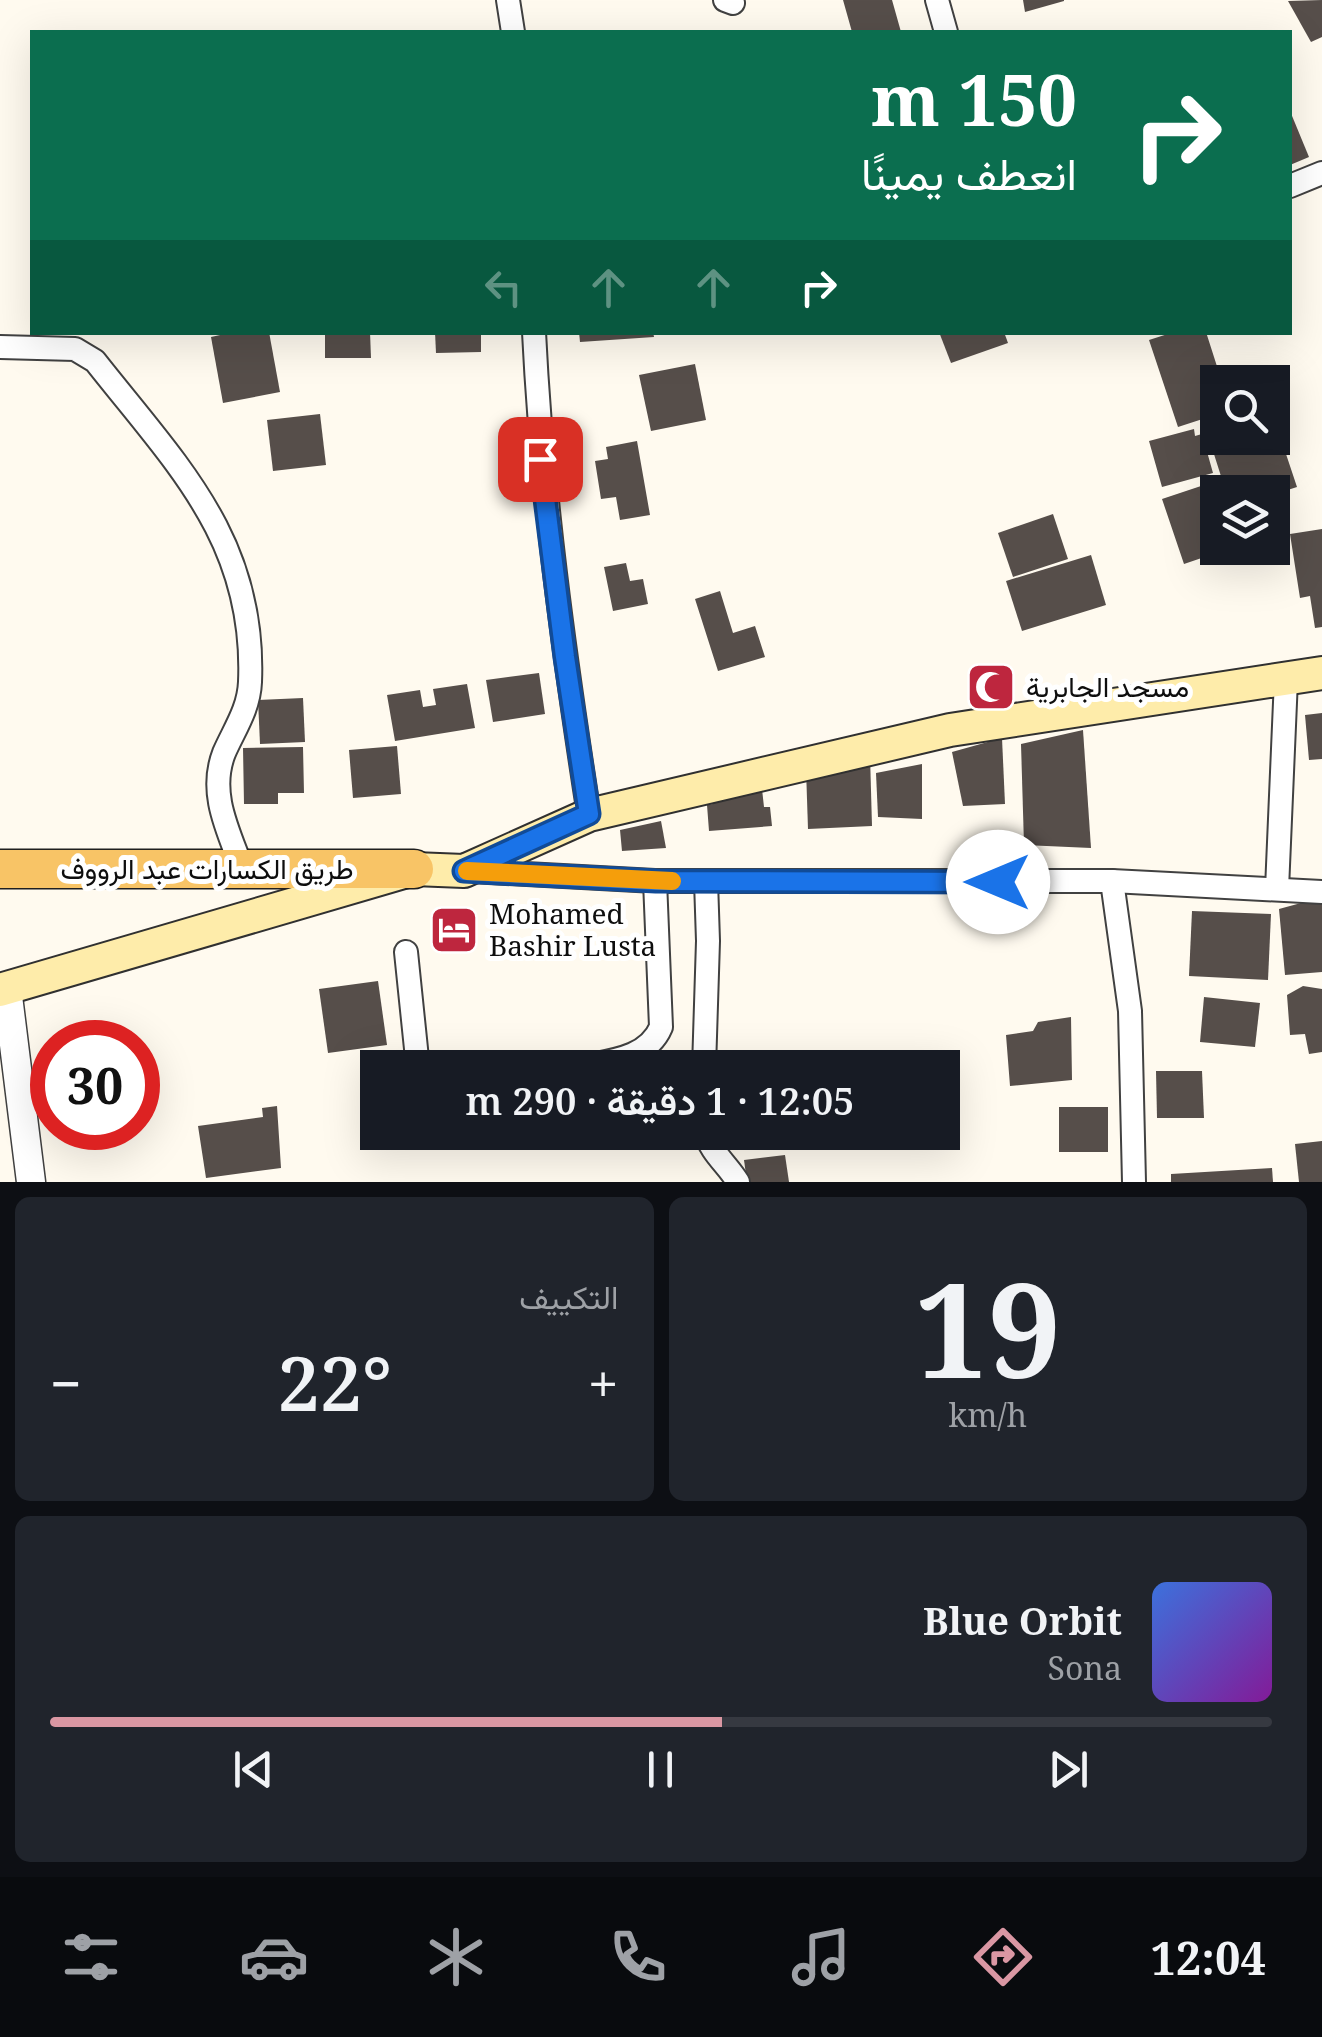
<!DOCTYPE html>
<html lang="ar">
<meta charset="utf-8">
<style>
body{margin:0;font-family:"Noto Serif",Vazirmatn,serif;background:#20242c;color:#f1f3f6;direction:rtl;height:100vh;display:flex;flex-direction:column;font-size:38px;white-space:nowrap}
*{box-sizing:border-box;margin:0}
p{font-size:32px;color:#9ea1a6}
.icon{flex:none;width:55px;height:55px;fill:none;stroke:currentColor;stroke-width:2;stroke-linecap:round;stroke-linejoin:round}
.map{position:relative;height:1182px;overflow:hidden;direction:ltr}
.side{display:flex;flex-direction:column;gap:15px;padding:15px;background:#0d0f14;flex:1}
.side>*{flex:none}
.hud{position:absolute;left:30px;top:30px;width:1262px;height:305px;border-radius:0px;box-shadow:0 10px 40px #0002;direction:rtl;background:#0b6e4f;color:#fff;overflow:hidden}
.buttons{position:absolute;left:1200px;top:365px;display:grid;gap:20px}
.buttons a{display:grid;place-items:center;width:90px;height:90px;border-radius:0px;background:#171b24;box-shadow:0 10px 40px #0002;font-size:50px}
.speed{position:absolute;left:30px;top:1020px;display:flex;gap:20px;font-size:50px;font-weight:700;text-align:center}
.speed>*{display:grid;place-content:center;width:130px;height:130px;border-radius:50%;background:#171b24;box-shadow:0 10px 40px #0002;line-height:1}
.speed .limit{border:15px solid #d22;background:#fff;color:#111}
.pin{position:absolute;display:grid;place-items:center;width:85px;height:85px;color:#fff;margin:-42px;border-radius:20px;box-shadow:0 5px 15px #0006}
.me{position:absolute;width:110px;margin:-55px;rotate:270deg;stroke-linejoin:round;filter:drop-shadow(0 0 8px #0008)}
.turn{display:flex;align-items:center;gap:35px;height:210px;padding:0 50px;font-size:45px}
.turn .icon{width:130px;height:130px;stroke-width:2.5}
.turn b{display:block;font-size:70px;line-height:85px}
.lanes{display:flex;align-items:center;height:95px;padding:0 50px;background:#0003;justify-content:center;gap:50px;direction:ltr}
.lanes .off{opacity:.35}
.big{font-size:75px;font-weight:600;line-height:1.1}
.side .widget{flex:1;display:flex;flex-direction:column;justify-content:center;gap:15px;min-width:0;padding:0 35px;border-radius:15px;background:#20242c}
.side .dial{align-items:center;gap:0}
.dial b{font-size:130px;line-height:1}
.song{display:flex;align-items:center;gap:30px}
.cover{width:120px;height:120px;border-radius:15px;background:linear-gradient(135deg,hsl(220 70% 55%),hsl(290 70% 35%))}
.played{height:10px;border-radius:5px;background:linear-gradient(90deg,#da97a3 55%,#363941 55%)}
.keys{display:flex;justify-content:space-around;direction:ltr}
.heat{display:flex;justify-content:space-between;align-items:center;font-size:55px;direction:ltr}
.side .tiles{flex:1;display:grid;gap:15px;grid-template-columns:1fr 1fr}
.widget:last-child{grid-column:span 2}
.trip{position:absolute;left:360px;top:1050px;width:600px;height:100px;border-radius:0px;background:#171b24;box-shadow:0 10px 40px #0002;font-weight:600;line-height:100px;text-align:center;direction:rtl}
.tab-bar{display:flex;height:160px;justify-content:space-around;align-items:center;background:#090b0e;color:#9ea1a6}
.tab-bar .icon{width:70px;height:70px}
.tab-bar .selected{color:#da97a3}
.tab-bar b{font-size:45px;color:#f1f3f6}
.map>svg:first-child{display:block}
.building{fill:#564e4a}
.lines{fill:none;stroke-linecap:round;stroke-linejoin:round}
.minor-casing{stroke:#414141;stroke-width:26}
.tertiary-casing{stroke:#414141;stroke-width:31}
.secondary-casing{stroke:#303030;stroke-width:36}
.primary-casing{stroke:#1f1f1f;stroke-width:41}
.minor{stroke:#fff;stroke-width:22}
.tertiary{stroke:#fff;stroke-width:28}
.secondary{stroke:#feecaa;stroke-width:32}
.primary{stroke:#f8c466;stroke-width:38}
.route-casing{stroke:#114b97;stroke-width:25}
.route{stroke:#1a73e8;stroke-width:18}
.slow{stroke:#f59e0b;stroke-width:18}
.labels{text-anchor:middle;stroke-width:10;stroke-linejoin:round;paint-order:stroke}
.poi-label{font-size:28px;fill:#0e0e0e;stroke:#fff;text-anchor:start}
.street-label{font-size:28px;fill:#0e0e0e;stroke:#fff}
</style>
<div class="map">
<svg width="1322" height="1182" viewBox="0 0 1322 1182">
<rect width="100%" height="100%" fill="#fffaef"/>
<g class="building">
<polygon points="843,0 892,0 901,32 852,32"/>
<polygon points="1023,0 1064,0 1064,1 1025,12"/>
<polygon points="1322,0 1322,37 1311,42 1288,1"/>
<polygon points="1290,111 1309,157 1290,165"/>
<polygon points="234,332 269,332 280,392 223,403 211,337"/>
<polygon points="325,332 370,332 371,358 325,358"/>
<polygon points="435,332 481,332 481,352 436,353"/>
<polygon points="579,332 653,332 654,337 580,342"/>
<polygon points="939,332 1004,332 1008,343 951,363"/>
<polygon points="1174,332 1206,332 1222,382 1218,382 1218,414 1178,427 1149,340"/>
<polygon points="695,364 706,420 651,431 639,375"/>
<polygon points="320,414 326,465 273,471 267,420"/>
<polygon points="1194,429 1195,436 1202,434 1213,473 1162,487 1149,441"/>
<polygon points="1278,430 1297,487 1272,495 1272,492 1226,492 1213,451 1256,438 1272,438 1272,432"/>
<polygon points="637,441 650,515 620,520 616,497 601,499 595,461 608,459 606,447"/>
<polygon points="1207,484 1212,498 1218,496 1218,548 1231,548 1184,564 1162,499"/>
<polygon points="1053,514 1068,559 1013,577 998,533"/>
<polygon points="1322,529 1322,627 1315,628 1310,596 1300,598 1290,534"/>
<polygon points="1091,555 1106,605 1022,631 1006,581"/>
<polygon points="626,563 630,581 643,579 648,604 613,611 604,567"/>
<polygon points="720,591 733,633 755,626 765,657 718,671 695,599"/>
<polygon points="539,673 545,714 493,722 486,680"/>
<polygon points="467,684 475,728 395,741 387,695 420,690 423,707 436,705 433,689"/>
<polygon points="303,698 305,742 260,744 258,700"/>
<polygon points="1322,713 1322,759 1309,760 1305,715"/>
<polygon points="1083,730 1091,848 1024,845 1021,744"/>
<polygon points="1002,738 1005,804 963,806 952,752"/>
<polygon points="397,746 401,794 353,798 349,750"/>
<polygon points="303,747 304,793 278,793 278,804 244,804 243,748"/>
<polygon points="870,755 872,826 808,829 806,769"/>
<polygon points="922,764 922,819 878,817 876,773"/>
<polygon points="762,789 764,807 770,807 772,826 709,831 707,805 713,804 712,793"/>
<polygon points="661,821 666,848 622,851 620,830"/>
<polygon points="1301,903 1322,904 1322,972 1285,975 1279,909"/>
<polygon points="1192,911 1271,914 1268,980 1189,976"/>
<polygon points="378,981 387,1045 328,1053 319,989"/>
<polygon points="1303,986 1322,989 1322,1052 1309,1054 1305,1034 1290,1035 1287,995"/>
<polygon points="1204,997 1260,1003 1255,1047 1200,1042"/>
<polygon points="1071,1017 1072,1080 1010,1086 1006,1035 1033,1031 1038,1022"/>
<polygon points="1156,1071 1202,1071 1204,1118 1157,1118"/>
<polygon points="277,1106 281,1168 206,1178 198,1126 263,1117 262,1108"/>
<rect x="1059" y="1107" width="49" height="45"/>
<polygon points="1322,1141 1322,1182 1299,1182 1295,1144"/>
<polygon points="785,1155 789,1182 747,1182 744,1160"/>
<polygon points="1272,1168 1273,1182 1171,1182 1171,1174"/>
</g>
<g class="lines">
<g class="minor-casing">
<g id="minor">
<polyline points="508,0 513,32"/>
<polyline points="725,0 733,3"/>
<polyline points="937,0 946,32"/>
<polyline points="1290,186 1322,173"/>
<path d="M534,332C542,495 564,654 589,815"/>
<path d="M0,347L75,349L95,361C176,464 256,540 250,682C249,709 234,730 224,753C208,794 229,832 243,871"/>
<polyline points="471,871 655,881 1112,881 1322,892"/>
<polyline points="1112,881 1130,1011 1134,1182"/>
<polyline points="1277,889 1286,679"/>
<polyline points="406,952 418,1068"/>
<path d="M576,1068C607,1061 647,1060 661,1027L655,881"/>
<polyline points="704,1068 708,941 706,881"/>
<path d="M705,1132C711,1153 727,1164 738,1182"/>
</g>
</g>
<g class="tertiary-casing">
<polyline id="tertiary" points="7,988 31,1182"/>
</g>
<g class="secondary-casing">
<polyline id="secondary" points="0,990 414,869 464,871 589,815 950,730 1322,673"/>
</g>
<g class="primary-casing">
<polyline id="primary" points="0,869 414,869"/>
</g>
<use href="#minor" class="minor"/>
<use href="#tertiary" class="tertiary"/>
<use href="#secondary" class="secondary"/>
<use href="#primary" class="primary"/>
</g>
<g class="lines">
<g class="route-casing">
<polyline id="route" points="540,459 565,657 589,814 464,871 656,881 998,882"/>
</g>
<use href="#route" class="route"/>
<polyline class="slow" points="467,871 672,881"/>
</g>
<defs>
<g id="mosque-square" transform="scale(2.5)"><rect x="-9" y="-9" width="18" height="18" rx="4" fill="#be263e" stroke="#fff"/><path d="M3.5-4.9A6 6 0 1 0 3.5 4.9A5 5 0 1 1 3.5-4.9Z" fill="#fff"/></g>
<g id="hotel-square" transform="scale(2.5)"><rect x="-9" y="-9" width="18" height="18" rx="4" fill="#be263e" stroke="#fff"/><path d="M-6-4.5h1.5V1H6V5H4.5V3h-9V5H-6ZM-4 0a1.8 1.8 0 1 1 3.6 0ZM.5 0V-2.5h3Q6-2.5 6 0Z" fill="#fff"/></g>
</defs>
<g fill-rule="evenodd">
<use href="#mosque-square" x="991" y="687"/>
<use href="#hotel-square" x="454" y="930"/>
</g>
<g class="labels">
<g class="poi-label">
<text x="1026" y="697">مسجد الجابرية</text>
<text x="489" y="924">Mohamed<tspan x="489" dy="32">Bashir Lusta</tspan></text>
</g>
<g class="street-label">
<text x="207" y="879">طريق الكسارات عبد الرووف</text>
</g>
</g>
</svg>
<div class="buttons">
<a><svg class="icon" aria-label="search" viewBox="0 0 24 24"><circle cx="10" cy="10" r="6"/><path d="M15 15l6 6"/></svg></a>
<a><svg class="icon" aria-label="layers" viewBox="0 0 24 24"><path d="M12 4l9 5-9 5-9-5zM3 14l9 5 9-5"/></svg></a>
</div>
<div class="speed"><div class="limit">30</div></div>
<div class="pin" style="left:540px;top:459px;background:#d93025"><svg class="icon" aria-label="arrive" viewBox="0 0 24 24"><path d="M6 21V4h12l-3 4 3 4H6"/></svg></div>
<svg class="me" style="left:998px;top:882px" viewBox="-20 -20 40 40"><circle r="19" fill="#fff"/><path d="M0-13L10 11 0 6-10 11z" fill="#1a73e8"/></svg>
<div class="trip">12:05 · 1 دقيقة · 290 m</div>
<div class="hud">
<div class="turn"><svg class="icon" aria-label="right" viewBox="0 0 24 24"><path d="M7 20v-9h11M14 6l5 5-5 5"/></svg><div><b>150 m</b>انعطف يمينًا</div></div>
<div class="lanes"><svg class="icon off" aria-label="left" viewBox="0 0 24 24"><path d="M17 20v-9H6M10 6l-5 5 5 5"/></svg><svg class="icon off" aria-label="ahead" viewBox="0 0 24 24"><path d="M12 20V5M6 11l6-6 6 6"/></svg><svg class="icon off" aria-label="ahead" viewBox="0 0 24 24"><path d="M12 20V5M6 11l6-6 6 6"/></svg><svg class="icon" aria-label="right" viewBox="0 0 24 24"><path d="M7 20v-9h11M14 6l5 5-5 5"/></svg></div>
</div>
</div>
<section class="side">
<div class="tiles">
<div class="widget dial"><b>19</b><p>km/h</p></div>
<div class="widget"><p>التكييف</p>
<div class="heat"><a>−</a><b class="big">22°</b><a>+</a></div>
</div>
<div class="widget">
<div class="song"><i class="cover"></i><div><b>Blue Orbit</b><p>Sona</p></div></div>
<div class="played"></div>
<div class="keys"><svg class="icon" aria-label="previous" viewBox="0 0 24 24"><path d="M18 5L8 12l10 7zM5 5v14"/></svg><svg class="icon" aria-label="pause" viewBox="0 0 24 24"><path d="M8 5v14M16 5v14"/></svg><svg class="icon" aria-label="next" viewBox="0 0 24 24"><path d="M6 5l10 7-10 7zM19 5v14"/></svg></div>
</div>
</div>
</section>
<nav class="tab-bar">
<b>12:04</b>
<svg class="icon selected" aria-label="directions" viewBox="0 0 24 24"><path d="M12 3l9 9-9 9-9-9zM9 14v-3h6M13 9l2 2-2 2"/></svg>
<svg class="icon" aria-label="music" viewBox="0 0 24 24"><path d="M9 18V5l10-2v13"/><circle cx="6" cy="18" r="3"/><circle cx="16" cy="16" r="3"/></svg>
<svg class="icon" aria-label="phone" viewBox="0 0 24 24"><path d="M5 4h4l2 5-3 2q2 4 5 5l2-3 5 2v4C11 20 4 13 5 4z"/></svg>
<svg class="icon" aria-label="climate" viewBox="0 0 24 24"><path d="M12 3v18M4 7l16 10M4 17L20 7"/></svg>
<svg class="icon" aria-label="car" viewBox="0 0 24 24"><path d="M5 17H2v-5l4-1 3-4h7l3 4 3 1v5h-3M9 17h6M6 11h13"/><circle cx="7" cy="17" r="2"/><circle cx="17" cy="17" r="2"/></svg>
<svg class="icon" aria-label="filters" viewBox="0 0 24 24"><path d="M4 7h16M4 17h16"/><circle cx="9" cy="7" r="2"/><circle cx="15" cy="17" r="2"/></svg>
</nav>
